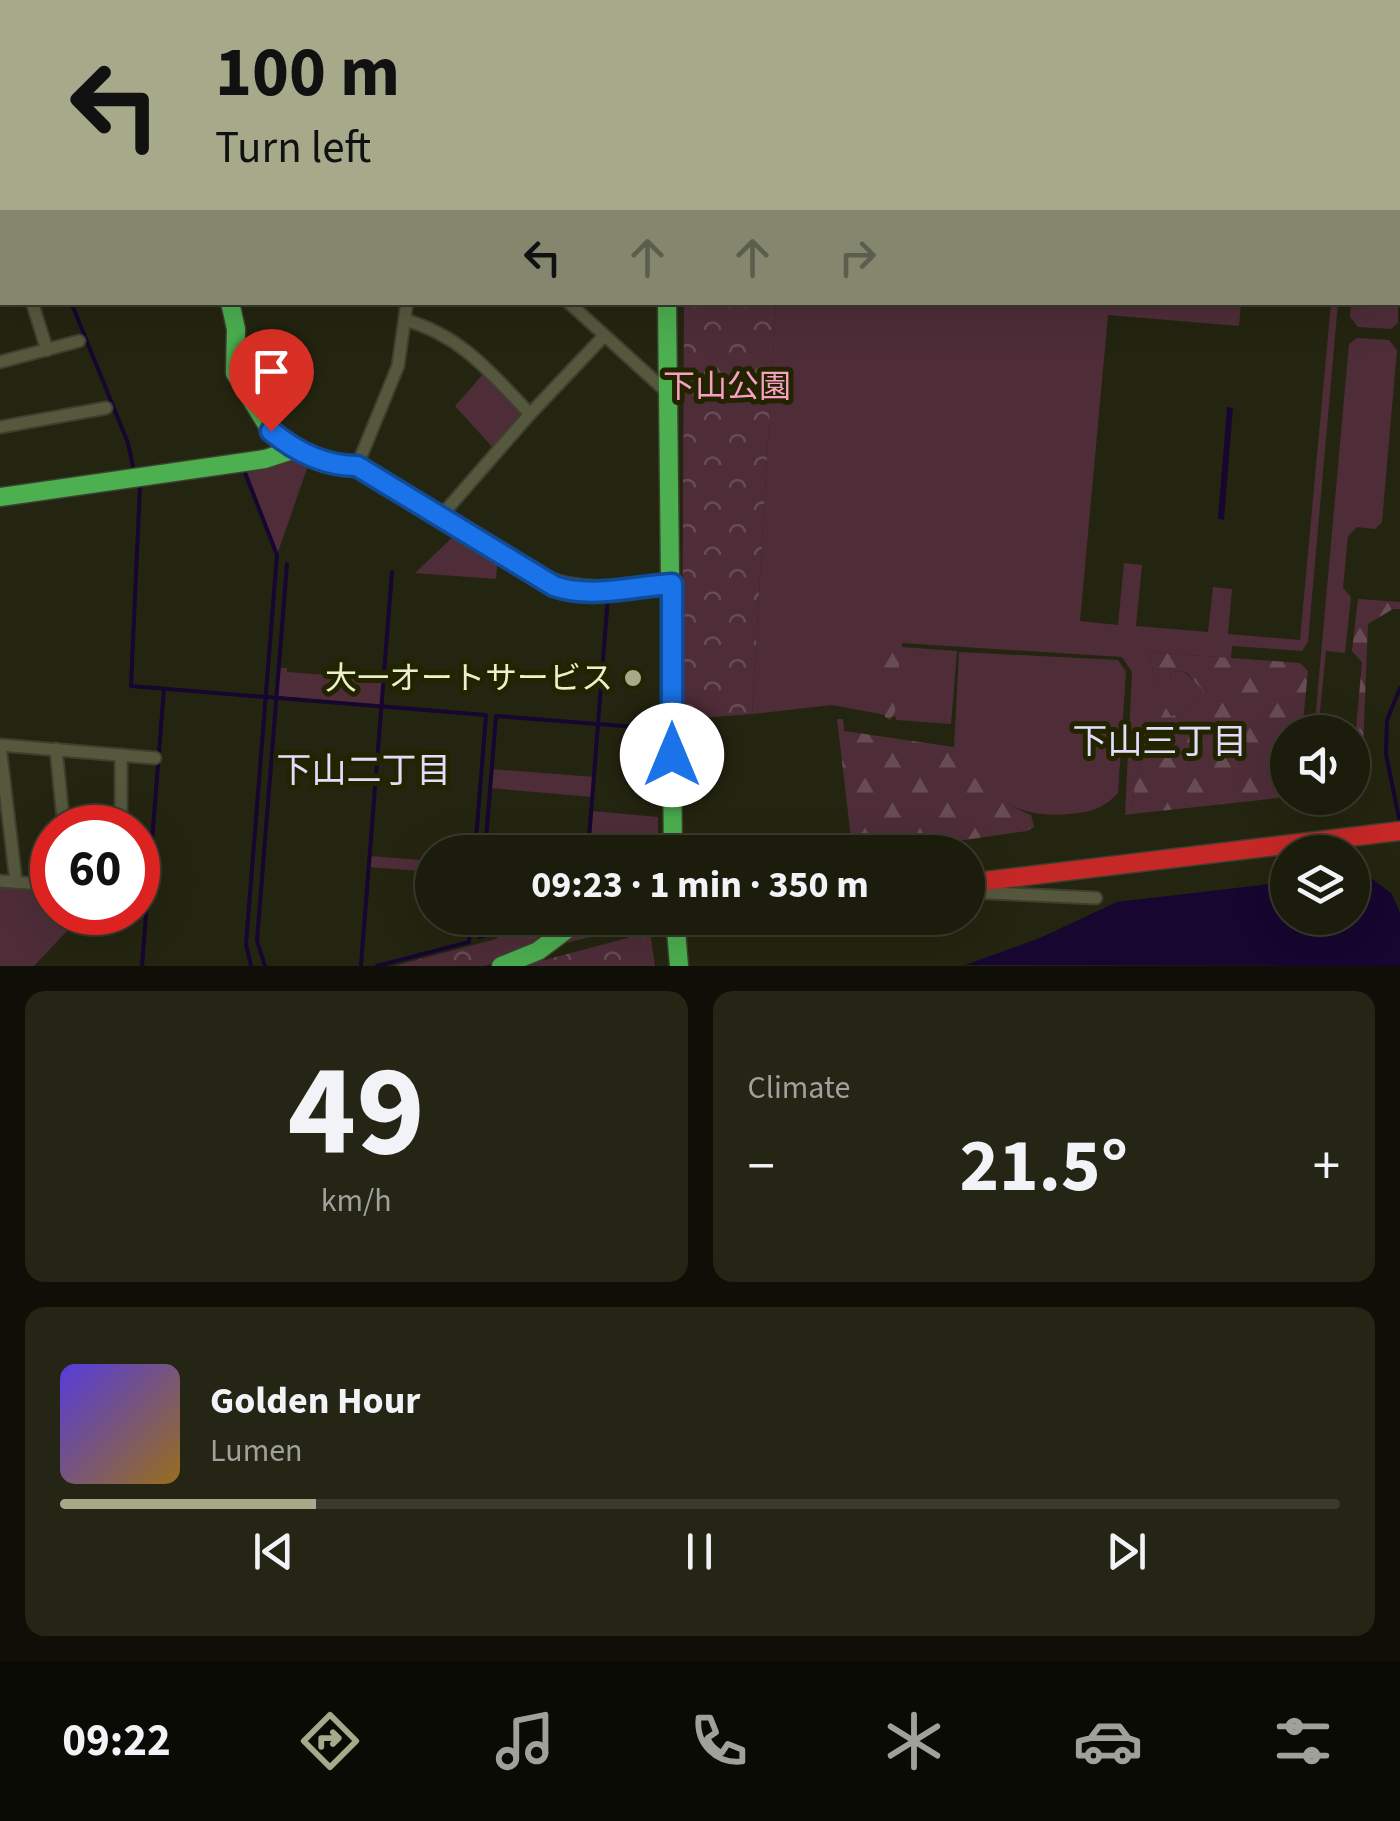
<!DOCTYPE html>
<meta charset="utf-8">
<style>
body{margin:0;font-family:"Source Sans 3","Noto Sans JP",sans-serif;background:#242515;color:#f1f3f6;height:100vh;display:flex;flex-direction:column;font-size:38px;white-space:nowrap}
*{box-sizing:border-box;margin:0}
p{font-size:32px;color:#a0a19d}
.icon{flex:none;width:55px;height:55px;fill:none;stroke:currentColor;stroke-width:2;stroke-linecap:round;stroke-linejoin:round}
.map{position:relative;height:966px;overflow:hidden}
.details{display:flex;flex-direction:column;gap:25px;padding:25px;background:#0f0f07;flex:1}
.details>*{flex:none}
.guide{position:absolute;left:0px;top:0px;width:1400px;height:305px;box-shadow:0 10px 40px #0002,0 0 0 2px #393a2d;background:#a6a98a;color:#111;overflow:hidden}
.controls{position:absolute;left:1270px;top:715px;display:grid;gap:20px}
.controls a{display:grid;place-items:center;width:100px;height:100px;border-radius:50%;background:#1b1c0c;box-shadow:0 10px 40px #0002,0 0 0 2px #393a2d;font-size:50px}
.speed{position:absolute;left:30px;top:805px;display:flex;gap:20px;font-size:50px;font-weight:700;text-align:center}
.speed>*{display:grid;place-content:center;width:130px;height:130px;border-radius:50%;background:#1b1c0c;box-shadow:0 10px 40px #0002,0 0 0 2px #393a2d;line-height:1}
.speed .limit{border:15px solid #d22;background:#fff;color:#111}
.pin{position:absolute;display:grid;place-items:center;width:85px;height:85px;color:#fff;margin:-102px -42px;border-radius:50% 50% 50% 0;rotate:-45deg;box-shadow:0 0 10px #0007}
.pin .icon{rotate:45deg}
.me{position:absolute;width:110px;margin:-55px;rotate:0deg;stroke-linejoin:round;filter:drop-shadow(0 0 8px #0008)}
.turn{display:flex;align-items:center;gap:35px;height:210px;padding:0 50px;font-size:45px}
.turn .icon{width:130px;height:130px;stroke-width:2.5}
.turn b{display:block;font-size:70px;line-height:85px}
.lanes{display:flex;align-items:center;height:95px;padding:0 50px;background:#0003;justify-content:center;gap:50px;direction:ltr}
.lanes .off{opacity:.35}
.big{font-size:75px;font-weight:700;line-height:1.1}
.details .tile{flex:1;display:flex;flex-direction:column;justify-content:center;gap:15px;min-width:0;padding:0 35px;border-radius:20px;background:#242515}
.details .dial{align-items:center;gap:0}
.dial b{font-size:130px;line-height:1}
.song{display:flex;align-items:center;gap:30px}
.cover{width:120px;height:120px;border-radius:15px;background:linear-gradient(135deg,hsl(250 70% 55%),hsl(40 70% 35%))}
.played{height:10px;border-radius:5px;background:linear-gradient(90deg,#a6a98a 20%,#393a2d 20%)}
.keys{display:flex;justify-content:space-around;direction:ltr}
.heat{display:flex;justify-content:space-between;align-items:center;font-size:55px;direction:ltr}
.details .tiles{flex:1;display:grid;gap:25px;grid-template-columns:1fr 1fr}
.tile:last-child{grid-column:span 2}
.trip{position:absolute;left:415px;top:835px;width:570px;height:100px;border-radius:50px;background:#1b1c0c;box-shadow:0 10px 40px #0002,0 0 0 2px #393a2d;font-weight:700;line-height:100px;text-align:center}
.tabs{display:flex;height:160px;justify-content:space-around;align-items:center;background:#0b0b05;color:#a0a19d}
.tabs .icon{width:70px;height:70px}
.tabs .current{color:#a6a98a}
.tabs b{font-size:45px;color:#f1f3f6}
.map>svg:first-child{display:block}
.grass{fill:#4e2d39}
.forest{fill:url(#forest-firs)}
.park{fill:url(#park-crowns)}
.water{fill:#160630}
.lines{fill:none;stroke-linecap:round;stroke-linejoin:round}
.stream{stroke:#160630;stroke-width:4}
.street-casing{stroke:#3e402f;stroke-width:15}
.fast-casing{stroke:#3e402f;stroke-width:21}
.slow-casing{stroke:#3e402f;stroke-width:21}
.jam-casing{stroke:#3e402f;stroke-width:21}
.street{stroke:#56583e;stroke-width:11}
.fast{stroke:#4caf50;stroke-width:18}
.slow{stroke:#ffc107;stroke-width:18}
.jam{stroke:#c62828;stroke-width:18}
.route-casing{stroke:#114b97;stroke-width:25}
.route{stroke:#1a73e8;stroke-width:18}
.poi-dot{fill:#a6a98a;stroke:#222400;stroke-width:4}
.labels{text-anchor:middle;stroke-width:10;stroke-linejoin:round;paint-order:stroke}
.park-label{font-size:32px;fill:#f99ec5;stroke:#222400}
.poi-label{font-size:32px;fill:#ecf0cc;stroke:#222400;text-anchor:end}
.neighbourhood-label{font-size:35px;fill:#e2ddfb;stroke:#222400}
</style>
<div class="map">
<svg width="1400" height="966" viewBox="0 0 1400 966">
<defs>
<pattern id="forest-firs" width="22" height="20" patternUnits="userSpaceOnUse" patternTransform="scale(2.5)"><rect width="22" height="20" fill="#4e2d39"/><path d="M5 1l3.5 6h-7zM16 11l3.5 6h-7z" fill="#684c54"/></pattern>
<pattern id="park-crowns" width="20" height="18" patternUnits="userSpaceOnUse" patternTransform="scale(2.5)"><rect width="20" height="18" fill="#4e2d39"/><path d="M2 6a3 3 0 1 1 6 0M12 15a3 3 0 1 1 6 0" fill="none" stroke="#684c54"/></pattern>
</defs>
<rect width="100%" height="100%" fill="#242510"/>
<g class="grass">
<polygon points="1398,156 1398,323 1391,329 1358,327 1350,317 1351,303 1398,302"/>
<path d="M776,303H1241L1239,326L1108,315L1080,621L1118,625L1124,563L1142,565L1136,626L1208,632L1213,587L1232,589L1228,634L1300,640L1331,303H1338L1308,642L1302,651L1232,646L1231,658L1150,652L1157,702L1170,680L1171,671L1185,672L1203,691L1181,713L1171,716L1166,709L1160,719V734C1137,759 1134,781 1132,814L1125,815L1132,672L1122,657L902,643V647L957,651L951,724L896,720V717L832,705L752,714Z"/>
<polygon points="1357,338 1389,340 1397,350 1382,522 1375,529 1357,527 1348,536 1343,588 1351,597 1345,653 1326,651 1318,732 1314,732 1349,344"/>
<polygon points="485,372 526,414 495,450 455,406"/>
<polygon points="293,457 310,460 277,555 242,466"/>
<polygon points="456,534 498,559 496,579 415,573"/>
<path d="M959,652L1118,660L1126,672L1118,793C1103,809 1091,812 1069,814C1013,819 981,794 954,747Z"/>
<polygon points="277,668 287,668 287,672 383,679 380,705 275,696"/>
<polygon points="491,769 595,777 593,797 489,788"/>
<polygon points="592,811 658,817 658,842 649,852 590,852"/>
<polygon points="370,856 432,861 432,872 369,867"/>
<polygon points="0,886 52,890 52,912 84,913 34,966 0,966"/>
<polygon points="595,918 658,918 616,931 612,919 604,920 607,933 558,945"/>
</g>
<g class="forest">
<polygon points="1358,599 1400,602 1400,609 1393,609 1368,624 1363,747 1353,762 1362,662 1352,651"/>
<polygon points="895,634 899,634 901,643 895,712 890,720 885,717 882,707 893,694 877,675 882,668 881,656 890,648"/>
<path d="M1150,652L1300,663L1308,671L1302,732H1288L1287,797L1132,814C1134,781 1137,759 1160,734V719L1166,708L1171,716L1181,713L1203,691L1186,672L1171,671L1170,680L1157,704Z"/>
<path d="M837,719H843L844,731L954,747C973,779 997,802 1031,815L1034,827L1027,831L880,852C865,853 858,853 851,838Z"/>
</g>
<g class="park">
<polygon points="688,302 776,303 752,714 687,719 682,714 684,306"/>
<path d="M526,918H570C543,937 516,958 484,966H394L496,939Z"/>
<polygon points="650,932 655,966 522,966"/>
</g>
<g class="water">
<polygon points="1227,407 1233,408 1224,520 1218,519"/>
<polygon points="1353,864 1392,894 1400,913 1400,966 965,965 1040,938 1117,902 1287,882 1288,918 1352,918"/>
</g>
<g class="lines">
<g class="stream">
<polyline points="0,129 2,135"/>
<polyline points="71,302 128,443 134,471"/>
<polyline points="244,470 277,555 246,944 251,966"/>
<polyline points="140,486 131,686 486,715 475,852"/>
<polyline points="1400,688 1387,720 1386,754 1400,823"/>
<polyline points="485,852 496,716 649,728"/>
<polyline points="588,852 608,596"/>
<polyline points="480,918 479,937 497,932 518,918"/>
<polyline points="361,965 392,572"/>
<polyline points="142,966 164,689"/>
<polyline points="265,966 257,941 287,564"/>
<polyline points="377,966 469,942 471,918"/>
</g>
<g class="street-casing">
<g id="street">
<polyline points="139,0 140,2"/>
<polyline points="461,2 462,0"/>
<polyline points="0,234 2,233"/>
<polyline points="0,296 2,296"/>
<polyline points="32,302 47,350"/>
<polyline points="568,302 668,393"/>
<path d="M405,320C461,335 492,374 530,414"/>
<polyline points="0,362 79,341"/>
<polyline points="0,427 106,408"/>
<polyline points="357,466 398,366 407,302"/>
<polyline points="441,516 530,414 604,336"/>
<polyline points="0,745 155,758"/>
<polyline points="0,746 16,882"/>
<polyline points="56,749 64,828"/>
<polyline points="121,828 121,755"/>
<polyline points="0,881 52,885"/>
<polyline points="138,890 147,891"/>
<polyline points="968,892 1096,898"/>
</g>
</g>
<g class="fast-casing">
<g id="fast">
<path d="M230,302L236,329L235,373L271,431L296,449L323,460L357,466L539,578C583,596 626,588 672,584"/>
<polyline points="667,302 673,852"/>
<polyline points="0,497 265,459 296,449"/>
<polyline points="675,918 679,966"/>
<polyline points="501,966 538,951 582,918"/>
</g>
</g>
<g class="slow-casing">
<polyline id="slow" points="661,0 661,2"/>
</g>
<g class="jam-casing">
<polyline id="jam" points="968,883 1400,831"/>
</g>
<use href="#street" class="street"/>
<use href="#fast" class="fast"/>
<use href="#slow" class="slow"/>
<use href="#jam" class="jam"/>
</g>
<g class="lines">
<g class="route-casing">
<path id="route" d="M271,431C295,451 325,466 357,466L554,586C591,599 634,586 672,584V755"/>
</g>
<use href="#route" class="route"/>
</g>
<circle class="poi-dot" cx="633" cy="678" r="10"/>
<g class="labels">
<g class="park-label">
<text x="727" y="397">下山公園</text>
</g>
<g class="poi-label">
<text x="613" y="689">大一オートサービス</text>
</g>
<g class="neighbourhood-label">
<text x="1160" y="753">下山三丁目</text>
<text x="364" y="782">下山二丁目</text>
</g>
</g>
</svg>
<div class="controls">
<a><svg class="icon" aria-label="sound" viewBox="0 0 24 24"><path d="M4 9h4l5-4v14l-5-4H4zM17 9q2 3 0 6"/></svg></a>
<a><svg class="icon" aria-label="layers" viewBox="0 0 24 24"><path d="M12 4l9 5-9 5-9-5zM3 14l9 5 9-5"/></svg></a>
</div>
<div class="speed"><div class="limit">60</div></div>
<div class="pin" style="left:271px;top:431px;background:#d93025"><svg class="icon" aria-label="arrive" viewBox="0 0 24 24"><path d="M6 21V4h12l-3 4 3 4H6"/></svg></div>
<svg class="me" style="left:672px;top:755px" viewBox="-20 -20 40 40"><circle r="19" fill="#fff"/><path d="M0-13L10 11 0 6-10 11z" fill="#1a73e8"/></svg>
<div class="trip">09:23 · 1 min · 350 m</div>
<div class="guide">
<div class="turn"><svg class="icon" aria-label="left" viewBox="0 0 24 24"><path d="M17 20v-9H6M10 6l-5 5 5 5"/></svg><div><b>100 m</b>Turn left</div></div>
<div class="lanes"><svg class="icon" aria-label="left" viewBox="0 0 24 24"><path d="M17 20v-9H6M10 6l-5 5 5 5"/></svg><svg class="icon off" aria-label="ahead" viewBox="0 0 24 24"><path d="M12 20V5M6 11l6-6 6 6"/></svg><svg class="icon off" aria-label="ahead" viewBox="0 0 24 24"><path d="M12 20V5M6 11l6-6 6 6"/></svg><svg class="icon off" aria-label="right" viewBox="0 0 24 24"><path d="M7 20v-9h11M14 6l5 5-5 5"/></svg></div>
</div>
</div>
<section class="details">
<div class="tiles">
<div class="tile dial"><b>49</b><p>km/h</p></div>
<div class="tile"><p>Climate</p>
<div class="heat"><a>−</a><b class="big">21.5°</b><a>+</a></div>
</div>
<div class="tile">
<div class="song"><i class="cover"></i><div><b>Golden Hour</b><p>Lumen</p></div></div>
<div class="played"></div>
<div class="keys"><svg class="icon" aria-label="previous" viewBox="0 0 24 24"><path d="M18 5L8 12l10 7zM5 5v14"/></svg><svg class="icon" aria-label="pause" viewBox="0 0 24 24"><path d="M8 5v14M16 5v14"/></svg><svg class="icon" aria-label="next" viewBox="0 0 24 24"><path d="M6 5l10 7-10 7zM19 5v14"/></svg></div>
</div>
</div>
</section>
<nav class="tabs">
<b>09:22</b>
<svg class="icon current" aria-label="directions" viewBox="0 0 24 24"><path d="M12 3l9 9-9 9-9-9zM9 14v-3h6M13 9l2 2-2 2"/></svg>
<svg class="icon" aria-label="music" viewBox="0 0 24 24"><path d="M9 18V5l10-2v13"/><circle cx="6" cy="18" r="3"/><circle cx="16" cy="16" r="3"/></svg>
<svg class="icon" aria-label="phone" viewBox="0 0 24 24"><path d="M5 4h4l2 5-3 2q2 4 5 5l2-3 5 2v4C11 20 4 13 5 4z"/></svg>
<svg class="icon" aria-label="climate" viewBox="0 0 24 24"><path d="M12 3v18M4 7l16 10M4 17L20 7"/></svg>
<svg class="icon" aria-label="car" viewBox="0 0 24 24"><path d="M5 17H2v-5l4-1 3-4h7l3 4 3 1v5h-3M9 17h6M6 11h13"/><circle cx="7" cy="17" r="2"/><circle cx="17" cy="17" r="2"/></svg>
<svg class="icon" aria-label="filters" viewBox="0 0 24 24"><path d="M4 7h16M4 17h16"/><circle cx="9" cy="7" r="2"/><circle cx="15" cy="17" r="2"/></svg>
</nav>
